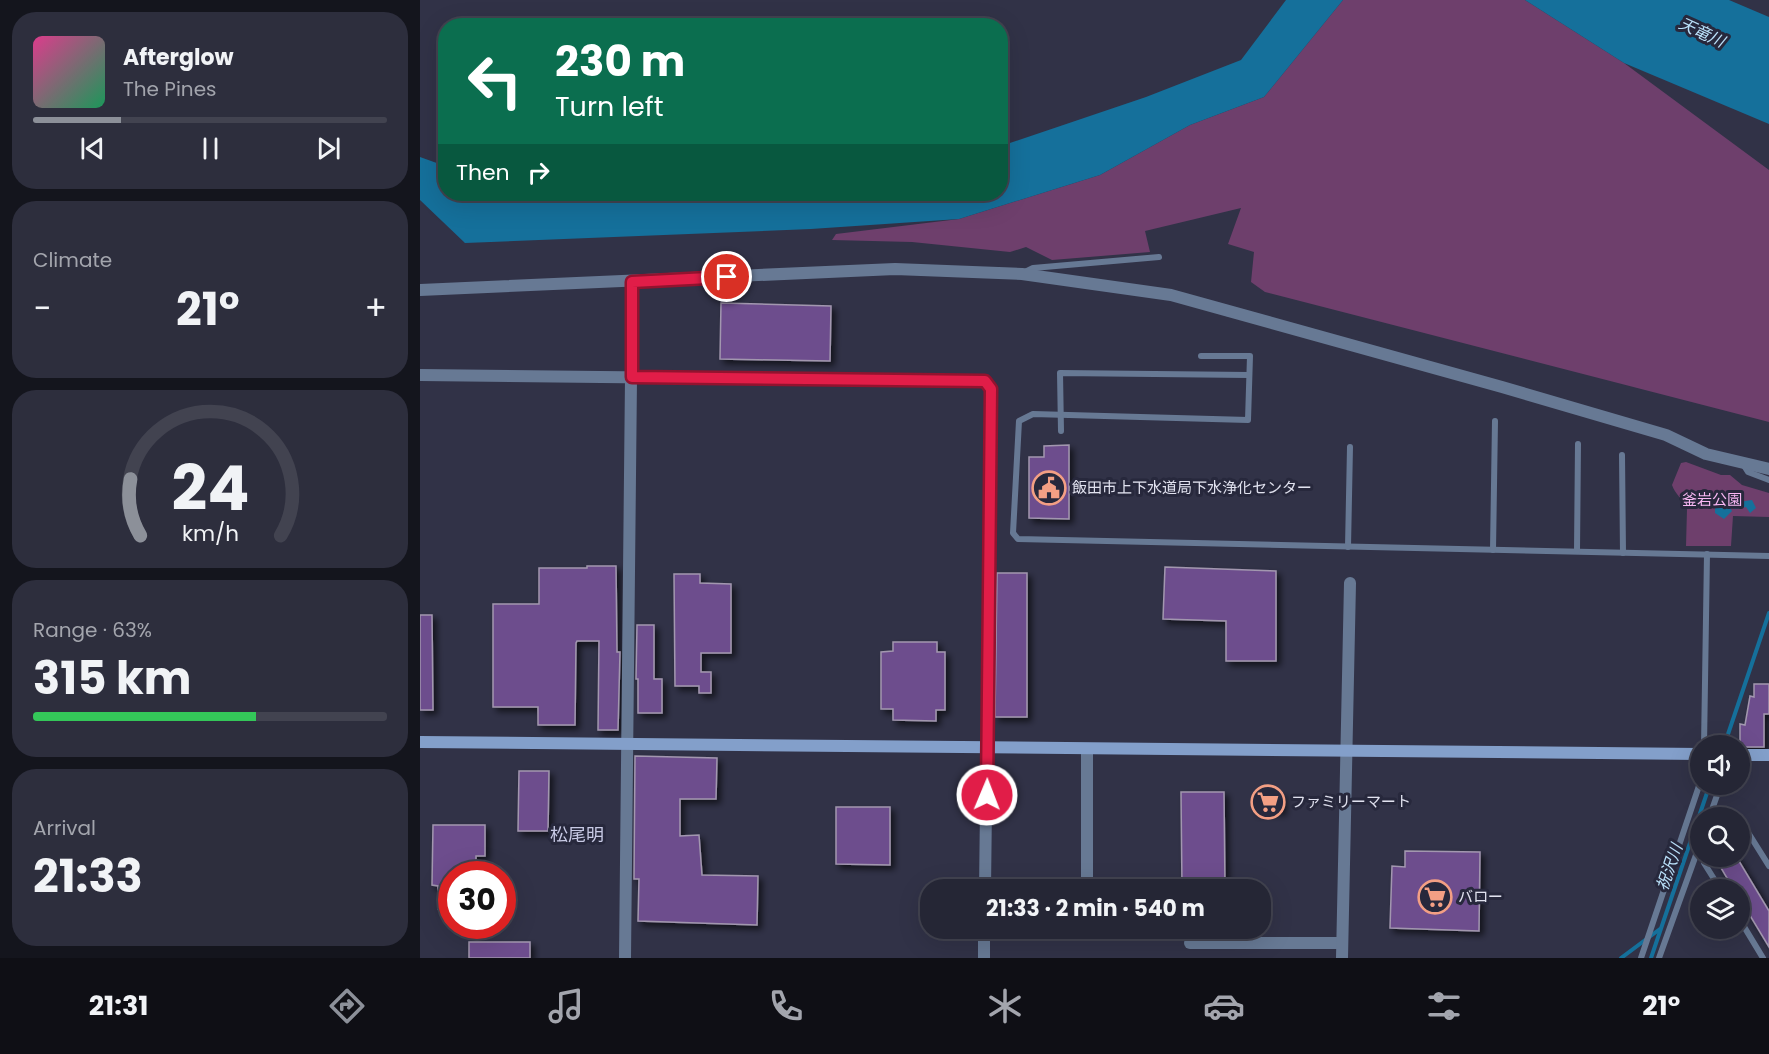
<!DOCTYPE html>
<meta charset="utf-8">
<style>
body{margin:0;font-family:Poppins,"Noto Sans JP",sans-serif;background:#2d2e3d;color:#f1f3f6;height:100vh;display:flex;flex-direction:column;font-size:22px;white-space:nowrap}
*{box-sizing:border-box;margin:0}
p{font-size:20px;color:#a3a5ad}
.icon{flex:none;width:33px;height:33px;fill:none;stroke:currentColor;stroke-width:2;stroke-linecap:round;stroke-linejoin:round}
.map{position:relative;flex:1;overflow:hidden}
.drawer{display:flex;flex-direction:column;gap:12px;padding:12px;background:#14151d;width:420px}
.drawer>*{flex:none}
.guide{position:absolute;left:18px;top:18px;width:570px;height:183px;border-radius:24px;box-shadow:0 6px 24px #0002,0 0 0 2px #424350;background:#0b6e4f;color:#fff;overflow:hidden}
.tools{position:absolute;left:1270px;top:735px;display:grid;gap:12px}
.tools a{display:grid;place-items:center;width:60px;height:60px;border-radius:50%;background:#252635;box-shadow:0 6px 24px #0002,0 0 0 2px #424350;font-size:30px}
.speed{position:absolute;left:18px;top:861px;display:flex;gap:12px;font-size:30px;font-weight:700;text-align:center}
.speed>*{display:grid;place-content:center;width:78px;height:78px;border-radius:50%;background:#252635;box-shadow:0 6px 24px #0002,0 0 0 2px #424350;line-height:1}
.speed .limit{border:9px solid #d22;background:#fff;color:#111}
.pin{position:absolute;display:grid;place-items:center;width:51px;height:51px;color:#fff;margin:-26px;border:3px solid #fff;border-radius:50%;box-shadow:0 2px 6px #0007}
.me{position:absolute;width:66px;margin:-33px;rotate:1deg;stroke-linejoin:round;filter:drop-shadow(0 0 4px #0008)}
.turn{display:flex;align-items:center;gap:21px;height:126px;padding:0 18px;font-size:27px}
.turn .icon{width:78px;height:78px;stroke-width:2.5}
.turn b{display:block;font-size:42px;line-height:51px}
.then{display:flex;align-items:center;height:57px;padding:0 18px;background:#0003;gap:12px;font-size:22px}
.big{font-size:45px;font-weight:700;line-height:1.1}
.drawer .tile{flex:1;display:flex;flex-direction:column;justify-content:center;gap:9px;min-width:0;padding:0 21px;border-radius:24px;background:#2d2e3d}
.drawer .dial{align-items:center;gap:0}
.dial svg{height:156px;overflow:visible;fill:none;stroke:#424350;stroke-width:7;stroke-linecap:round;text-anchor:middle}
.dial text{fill:#f1f3f6;stroke:none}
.song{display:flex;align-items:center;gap:18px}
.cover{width:72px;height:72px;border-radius:9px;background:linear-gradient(135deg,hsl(330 70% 55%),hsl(150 70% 35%))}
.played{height:6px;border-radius:3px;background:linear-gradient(90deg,#8c9099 25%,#424350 25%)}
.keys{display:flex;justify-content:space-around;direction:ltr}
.heat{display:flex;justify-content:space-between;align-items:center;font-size:33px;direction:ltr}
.charge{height:9px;border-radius:4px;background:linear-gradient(90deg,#34c759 63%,#424350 0)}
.trip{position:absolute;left:500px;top:879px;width:351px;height:60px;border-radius:24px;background:#252635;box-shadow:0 6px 24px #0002,0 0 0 2px #424350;font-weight:700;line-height:60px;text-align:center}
.tab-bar{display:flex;height:96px;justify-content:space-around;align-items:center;background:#0f0f15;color:#a3a5ad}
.tab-bar .icon{width:42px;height:42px}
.tab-bar .selected{color:#8c9099}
.tab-bar b{font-size:27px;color:#f1f3f6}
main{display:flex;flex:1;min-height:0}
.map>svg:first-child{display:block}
.green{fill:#6e3f6c}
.water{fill:#15709b}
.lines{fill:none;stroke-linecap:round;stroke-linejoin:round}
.stream{stroke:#15709b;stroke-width:4}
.building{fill:#6d4d8d;stroke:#a297af;stroke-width:1.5;filter:url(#shadow)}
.lane{stroke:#677994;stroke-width:6}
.street{stroke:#677994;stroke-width:12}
.secondary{stroke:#839fca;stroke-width:12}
.route-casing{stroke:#92132f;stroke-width:15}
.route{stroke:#e11d48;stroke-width:10}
.labels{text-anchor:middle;stroke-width:6;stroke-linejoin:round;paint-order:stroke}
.poi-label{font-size:15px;fill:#e1e2ef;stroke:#27283c;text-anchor:start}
.park-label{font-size:15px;fill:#f7b7f3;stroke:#27283c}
.water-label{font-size:16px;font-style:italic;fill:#bae1fa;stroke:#27283c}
.quarter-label{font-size:18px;fill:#c8cae5;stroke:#27283c}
</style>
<main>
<section class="drawer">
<div class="tile">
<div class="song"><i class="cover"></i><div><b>Afterglow</b><p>The Pines</p></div></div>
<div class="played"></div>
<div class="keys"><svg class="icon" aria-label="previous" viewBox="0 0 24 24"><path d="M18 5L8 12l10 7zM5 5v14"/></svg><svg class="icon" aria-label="pause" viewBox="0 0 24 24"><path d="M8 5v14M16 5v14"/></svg><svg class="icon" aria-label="next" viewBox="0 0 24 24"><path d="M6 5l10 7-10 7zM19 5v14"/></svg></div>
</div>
<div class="tile"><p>Climate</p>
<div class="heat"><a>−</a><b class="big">21°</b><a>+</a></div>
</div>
<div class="tile dial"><svg viewBox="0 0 100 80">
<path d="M14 69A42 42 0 1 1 86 69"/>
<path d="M14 69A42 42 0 0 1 9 40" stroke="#8c9099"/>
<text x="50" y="56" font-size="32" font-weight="700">24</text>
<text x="50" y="72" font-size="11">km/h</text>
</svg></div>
<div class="tile"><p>Range · 63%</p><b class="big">315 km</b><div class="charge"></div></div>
<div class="tile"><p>Arrival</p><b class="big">21:33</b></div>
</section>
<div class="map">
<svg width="1349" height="958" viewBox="0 0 1349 958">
<defs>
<filter id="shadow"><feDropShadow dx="4" dy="4" stdDeviation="3" flood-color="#0009"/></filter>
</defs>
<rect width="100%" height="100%" fill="#313247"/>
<g class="green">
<polygon points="923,0 1105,0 1204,63 1349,170 1349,422 845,292 831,282 834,252 808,244 821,208 725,231 730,252 632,260 606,247 590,252 492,242 412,240 416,234 539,219 680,175 770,125 844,97"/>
<path d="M1266,462L1301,475H1310L1322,485L1349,493V517L1313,516L1311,546H1266L1267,509C1263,499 1255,494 1252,485L1261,463Z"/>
</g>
<g class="water">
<polygon points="866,0 923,0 844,97 770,125 680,175 539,219 391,229 45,243 0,200 0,157 25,166 26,194 580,194 581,146 726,97 821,60"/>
<polygon points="1105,0 1309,0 1349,17 1349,124 1204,63"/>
<polygon points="1332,500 1336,508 1330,513 1326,507 1314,509 1312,503"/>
<polygon points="1308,505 1312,511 1304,519 1295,513 1295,508"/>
</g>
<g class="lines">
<g class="stream">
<polyline points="1304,746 1349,613"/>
<polyline points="1201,958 1240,929"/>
<polyline points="1231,958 1290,784"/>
</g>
</g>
<g class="building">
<polygon points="301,303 411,306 410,361 300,359"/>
<polygon points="649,445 649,519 609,518 609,457 624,457 624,446"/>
<polygon points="167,566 196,566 197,652 200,652 198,730 178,730 179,641 157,641 156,643 155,725 118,725 118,707 73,707 73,604 119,604 119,568 167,568"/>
<polygon points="745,567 856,571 856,661 806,661 806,621 743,619"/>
<polygon points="577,573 607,573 607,717 575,717"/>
<polygon points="254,574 280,574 280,583 311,584 311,653 281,653 281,672 291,672 291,693 279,693 279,686 255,686"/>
<polygon points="0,615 12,615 13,710 0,710"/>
<polygon points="217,625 234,625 234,679 242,679 242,713 218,713 218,679 216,679"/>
<polygon points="473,642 517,642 517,652 525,652 525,710 516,710 516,721 473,720 473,709 461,709 461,652 473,651"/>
<polygon points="1334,684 1349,684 1349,714 1344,714 1344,747 1320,747 1320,724 1325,725 1330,696 1334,697"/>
<polygon points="215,756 297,758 296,799 260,799 260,836 279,835 282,875 338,876 337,925 218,921 219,879 214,879"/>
<polygon points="99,771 129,771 128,831 98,831"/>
<polygon points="761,792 804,792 805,888 762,888"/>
<rect x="834" y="793" width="28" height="18"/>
<polygon points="416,807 470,807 470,865 416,864"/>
<polygon points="13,825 65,825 65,856 56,856 56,874 32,874 32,910 18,909 18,886 12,885"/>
<polygon points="985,851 1060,852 1059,931 970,928 972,866 985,867"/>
<polygon points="1294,856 1316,856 1349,911 1349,947 1320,899 1320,890 1314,890"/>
<rect x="49" y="942" width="61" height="16"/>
</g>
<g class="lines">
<g class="lane">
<polyline points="605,272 613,268 739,257"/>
<polyline points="781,356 830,356 828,420 613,414 599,421 593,533 598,539 1349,556"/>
<polyline points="641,431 640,373 829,375"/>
<polyline points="1202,455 1203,553"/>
<polyline points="1323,464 1328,472 1349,480"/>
<polyline points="928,547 930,447"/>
<polyline points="1073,550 1075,421"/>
<polyline points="1157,551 1158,444"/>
<polyline points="1284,746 1287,554"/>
<polyline points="1289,818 1301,784"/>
<polyline points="1320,836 1329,834 1349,866"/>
<polyline points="1286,856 1284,863 1301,890"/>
<polyline points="1320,920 1343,958"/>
<polyline points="1221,958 1281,780"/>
<polyline points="1239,958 1281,841"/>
</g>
<g class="street">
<polyline points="0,290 475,269 602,274 751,295 1082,387 1246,435 1286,454 1349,469"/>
<polyline points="0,375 565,381 571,389 565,890"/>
<polyline points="667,749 667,890"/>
<polyline points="667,928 667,931"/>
<polyline points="770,943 922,943"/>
<polyline points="205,958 212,282"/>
<polyline points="564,958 564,928"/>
<polyline points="922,958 930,583"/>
</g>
<g class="secondary">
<polyline points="0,742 1281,754"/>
<polyline points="1320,755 1349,755"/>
</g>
</g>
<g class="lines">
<g class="route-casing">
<polyline id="route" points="307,277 212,282 212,377 565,381 571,389 567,795"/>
</g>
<use href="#route" class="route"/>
</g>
<defs>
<g id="civic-ring" transform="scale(1.725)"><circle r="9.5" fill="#27283c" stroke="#f39f84" stroke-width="1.5"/><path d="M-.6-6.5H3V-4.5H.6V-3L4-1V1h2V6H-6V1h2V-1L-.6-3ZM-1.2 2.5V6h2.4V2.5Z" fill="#f39f84"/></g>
<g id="supermarket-ring" transform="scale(1.725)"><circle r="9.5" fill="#27283c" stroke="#f39f84" stroke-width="1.5"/><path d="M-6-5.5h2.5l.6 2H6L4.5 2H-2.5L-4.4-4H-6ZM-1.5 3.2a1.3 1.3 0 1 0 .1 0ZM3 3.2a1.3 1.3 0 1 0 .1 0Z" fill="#f39f84"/></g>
</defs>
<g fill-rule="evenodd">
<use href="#civic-ring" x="629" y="488"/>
<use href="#supermarket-ring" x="848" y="802"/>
<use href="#supermarket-ring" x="1015" y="897"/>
</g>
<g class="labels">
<g class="poi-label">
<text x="652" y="493">飯田市上下水道局下水浄化センター</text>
<text x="871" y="807">ファミリーマート</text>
<text x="1038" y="902">バロー</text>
</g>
<g class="park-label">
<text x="1292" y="505">釜岩公園</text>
</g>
<g class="water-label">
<text transform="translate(1282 32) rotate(25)" y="6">天竜川</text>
<text transform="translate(1249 867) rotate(-71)" y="6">祝沢川</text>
</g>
<g class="quarter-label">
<text x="157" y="841">松尾明</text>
</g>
</g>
</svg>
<div class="tools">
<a><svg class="icon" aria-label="sound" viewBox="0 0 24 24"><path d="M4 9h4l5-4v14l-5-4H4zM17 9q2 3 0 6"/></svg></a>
<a><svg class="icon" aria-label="search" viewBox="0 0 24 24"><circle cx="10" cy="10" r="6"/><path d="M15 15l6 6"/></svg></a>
<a><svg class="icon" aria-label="layers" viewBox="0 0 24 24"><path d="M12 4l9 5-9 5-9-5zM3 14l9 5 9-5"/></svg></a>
</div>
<div class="speed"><div class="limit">30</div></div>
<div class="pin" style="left:307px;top:277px;background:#d93025"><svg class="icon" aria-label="arrive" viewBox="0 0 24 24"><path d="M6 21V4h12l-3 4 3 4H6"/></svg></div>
<svg class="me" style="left:567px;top:795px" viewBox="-20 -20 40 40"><circle r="17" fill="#e11d48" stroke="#fff" stroke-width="3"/><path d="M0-11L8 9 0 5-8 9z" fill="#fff"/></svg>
<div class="trip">21:33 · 2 min · 540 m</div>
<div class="guide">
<div class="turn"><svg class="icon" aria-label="left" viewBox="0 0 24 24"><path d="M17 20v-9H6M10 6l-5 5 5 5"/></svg><div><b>230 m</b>Turn left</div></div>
<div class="then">Then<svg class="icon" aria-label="right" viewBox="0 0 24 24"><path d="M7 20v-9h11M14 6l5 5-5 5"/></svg></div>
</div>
</div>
</main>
<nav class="tab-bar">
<b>21:31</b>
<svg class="icon selected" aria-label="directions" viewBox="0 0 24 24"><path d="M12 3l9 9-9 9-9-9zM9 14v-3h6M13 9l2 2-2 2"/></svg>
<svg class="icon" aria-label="music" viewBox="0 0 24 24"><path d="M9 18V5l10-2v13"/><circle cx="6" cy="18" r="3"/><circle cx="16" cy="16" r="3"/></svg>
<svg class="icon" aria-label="phone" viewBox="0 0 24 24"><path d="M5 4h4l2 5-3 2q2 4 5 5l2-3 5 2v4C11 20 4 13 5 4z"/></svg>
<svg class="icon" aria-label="climate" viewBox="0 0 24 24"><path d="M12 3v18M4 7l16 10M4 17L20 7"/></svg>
<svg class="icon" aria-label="car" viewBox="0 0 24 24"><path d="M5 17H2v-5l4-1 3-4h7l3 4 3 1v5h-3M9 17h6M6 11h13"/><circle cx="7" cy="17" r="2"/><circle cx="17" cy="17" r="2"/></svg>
<svg class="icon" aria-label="filters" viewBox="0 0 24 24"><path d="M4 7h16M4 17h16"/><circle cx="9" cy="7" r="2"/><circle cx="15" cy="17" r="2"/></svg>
<b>21°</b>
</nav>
